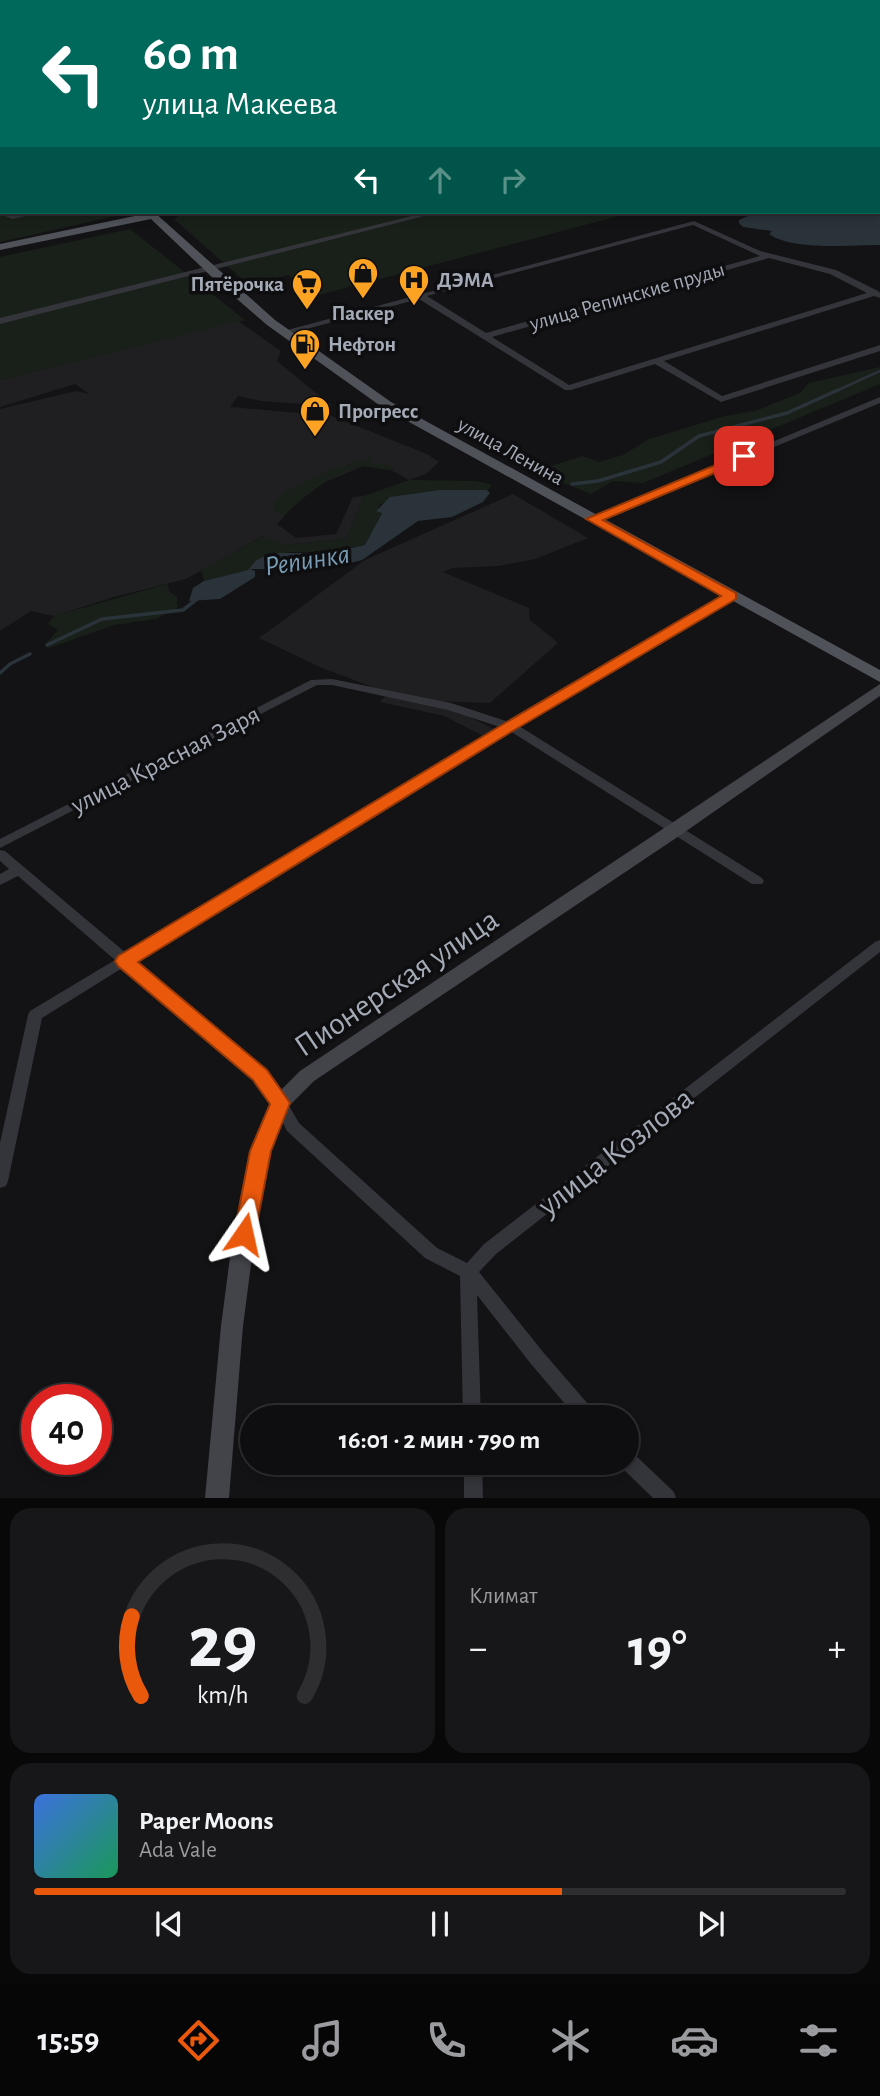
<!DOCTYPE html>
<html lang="ru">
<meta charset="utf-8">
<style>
body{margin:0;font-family:"Alegreya Sans",sans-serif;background:#171719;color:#f1f3f6;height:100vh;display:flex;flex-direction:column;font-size:26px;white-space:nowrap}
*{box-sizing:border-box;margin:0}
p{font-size:23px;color:#9b9c9f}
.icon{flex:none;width:38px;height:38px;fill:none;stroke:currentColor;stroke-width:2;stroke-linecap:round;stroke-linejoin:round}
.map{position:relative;height:1498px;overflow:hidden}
.drawer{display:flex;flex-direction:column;gap:10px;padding:10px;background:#080809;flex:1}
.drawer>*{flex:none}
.guide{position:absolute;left:0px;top:0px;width:880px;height:214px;box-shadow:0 4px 10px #0003,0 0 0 2px #2e2e30;background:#00695c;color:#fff;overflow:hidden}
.speed{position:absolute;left:21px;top:1384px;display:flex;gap:14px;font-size:35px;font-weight:700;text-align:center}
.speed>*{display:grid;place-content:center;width:91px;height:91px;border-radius:50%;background:#0e0e10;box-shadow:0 4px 10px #0003,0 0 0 2px #2e2e30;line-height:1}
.speed .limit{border:10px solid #d22;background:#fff;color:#111}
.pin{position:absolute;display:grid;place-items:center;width:60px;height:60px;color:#fff;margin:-30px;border-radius:14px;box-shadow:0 4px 10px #0006}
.me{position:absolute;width:77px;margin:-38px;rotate:11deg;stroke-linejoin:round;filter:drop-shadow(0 0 5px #0008)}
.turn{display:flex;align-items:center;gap:24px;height:147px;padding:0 28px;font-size:32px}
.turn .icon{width:91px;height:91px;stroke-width:2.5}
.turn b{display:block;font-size:49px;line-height:60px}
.lanes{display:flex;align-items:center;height:66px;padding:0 28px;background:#0003;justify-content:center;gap:35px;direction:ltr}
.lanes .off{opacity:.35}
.big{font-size:52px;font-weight:700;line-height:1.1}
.drawer .card{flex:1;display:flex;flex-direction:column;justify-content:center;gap:10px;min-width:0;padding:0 24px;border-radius:21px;background:#171719}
.drawer .dial{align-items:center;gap:0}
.dial svg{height:182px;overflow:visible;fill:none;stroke:#2e2e30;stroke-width:7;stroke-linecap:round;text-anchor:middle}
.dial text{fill:#f1f3f6;stroke:none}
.song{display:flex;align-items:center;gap:21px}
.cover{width:84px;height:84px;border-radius:10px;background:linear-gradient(135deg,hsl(220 70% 55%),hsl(150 70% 35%))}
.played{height:7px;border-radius:4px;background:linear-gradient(90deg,#ea580c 65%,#2e2e30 65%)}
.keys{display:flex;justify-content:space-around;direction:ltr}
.heat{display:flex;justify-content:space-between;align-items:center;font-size:38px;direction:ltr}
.drawer .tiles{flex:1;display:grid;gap:10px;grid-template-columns:1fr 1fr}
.card:last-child{grid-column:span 2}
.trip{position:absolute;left:240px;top:1405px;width:399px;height:70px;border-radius:35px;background:#0e0e10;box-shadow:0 4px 10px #0003,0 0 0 2px #2e2e30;font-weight:700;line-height:70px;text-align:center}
.dock{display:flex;height:112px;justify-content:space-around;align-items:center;background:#060606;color:#9b9c9f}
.dock .icon{width:49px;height:49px}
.dock .selected{color:#ea580c}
.dock b{font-size:32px;color:#f1f3f6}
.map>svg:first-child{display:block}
.built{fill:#1f1f22}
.green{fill:#192019}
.water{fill:#293339}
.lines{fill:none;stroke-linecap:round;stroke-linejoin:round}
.stream-far1{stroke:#293339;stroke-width:2.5}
.stream{stroke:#293339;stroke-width:3.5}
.street{fill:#34353a;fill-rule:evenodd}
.secondary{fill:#42444a;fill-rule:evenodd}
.primary{fill:#505259;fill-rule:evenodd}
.tram{stroke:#47494f;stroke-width:2}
.route{fill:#ea580c;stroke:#983908;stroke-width:2}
.labels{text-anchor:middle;stroke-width:7;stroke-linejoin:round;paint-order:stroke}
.far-poi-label{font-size:21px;font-weight:bold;fill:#a4abb6;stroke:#0e0e10;text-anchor:start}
.far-street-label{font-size:21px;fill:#a4abb6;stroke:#0e0e10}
.street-label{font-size:26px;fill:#a4abb6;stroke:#0e0e10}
.water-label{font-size:28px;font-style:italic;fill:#789cb4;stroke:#0e0e10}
.near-street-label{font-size:32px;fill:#a4abb6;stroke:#0e0e10}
</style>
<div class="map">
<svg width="880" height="1498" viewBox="0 0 880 1498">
<rect width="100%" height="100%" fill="#131315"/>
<g class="built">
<polygon points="238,321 281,351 277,361 332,406 261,401 238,396 230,407 332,416 427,454 439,462 426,474 409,480 391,470 363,466 325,482 300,499 277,524 296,538 336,534 353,497 364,496 346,539 283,545 263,536 186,579 114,597 54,616 31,611 0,631 0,409 76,391 89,394 75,384 0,407 0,380"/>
<polygon points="513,494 588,538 535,559 499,566 453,568 443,572 529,608 530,620 558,643 490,703 433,701 373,687 322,668 259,638 365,560"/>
<polygon points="385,696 451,708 496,730 485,737 444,716 380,702"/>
</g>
<g class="green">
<polygon points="0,152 2,212 129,213 0,242"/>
<polygon points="185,212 634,212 319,295 288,275 249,285 174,219"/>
<polygon points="130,229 245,320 0,380 0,257"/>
<polygon points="880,367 880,384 643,483 613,481 591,494 535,471 583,456 599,462 623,455 649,439 725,416 755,411 800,393 809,383"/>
<path d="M372,458L369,465L382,463L396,468C385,473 375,465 363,466C338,469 301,498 284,516L275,511L273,506C281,485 349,462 372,458Z"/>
<polygon points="409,480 476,481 490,484 491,487 487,490 414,493 380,504 377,510 382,512 365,545 330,553 290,552 256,560 248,570 204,581 201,570 264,536 283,545 346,539 364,496"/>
<polygon points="167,584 170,592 177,597 177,608 156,619 114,625 49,648 45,645 58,630 48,624 54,616"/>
</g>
<g class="water">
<path d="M757,212H875L880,214V245C851,245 793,251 769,234L772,231L743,227L739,223V220Z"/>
<polygon points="440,490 487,490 490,493 483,502 452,517 418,521 362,560 334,567 306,570 250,569 255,571 255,577 220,599 189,601 193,588 204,581 248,570 256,560 273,553 330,553 365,545 382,513 376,511 390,497"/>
</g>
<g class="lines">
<g class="stream-far1">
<polyline points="334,0 336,2"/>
<polyline points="834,392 880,371"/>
</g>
<g class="stream">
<polyline points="572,484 598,481 661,462 699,436 787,413 838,390"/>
<polyline points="47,645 102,619 183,610 197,599"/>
<polyline points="0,673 10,664 30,654"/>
</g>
<g class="street">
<polygon points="402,0 408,0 410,2 404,2"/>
<polygon points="523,0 530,0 532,2 525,2"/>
<rect x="878" y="63" width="2" height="4"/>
<rect x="878" y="110" width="2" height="4"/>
<rect x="0" y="174" width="2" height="4"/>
<rect x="878" y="186" width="2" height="5"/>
<polygon points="2,210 13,215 42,212 12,219 1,214"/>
<polygon points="428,212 440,212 0,324 0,318"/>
<path d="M694,221L760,251L836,270L878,291L880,293V298L874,296L664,361L722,396L880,345V351L721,402L655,364L571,390H565L419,299L284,335L280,332ZM693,225L760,256L486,333L427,296ZM769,258L830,274L867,293L569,385L492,337Z"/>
<polygon points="880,397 880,403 596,521 592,522 587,519"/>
<polygon points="731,593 735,594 736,596 735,598 519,726 762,878 764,881 762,884 752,884 510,731 135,961 265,1071 285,1099 299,1123 437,1248 467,1263 484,1244 875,942 880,940 880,952 496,1254 479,1272 543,1352 595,1412 598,1418 577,1418 531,1364 477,1295 481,1418 463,1418 460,1276 425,1258 287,1131 275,1107 255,1079 124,967 42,1018 8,1181 6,1186 0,1188 0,1143 28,1015 30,1011 115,960 18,876 0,885 0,874 9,869 0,861 0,850 5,851 126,953 500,727 448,710 332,685 317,685 0,848 0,839 311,680 332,679 451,703 509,722"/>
<polygon points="626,1450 633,1453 674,1492 676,1498 653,1498 619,1465 618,1463 626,1463"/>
<polygon points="464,1463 482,1463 483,1498 464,1498"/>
</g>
<g class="secondary">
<polygon points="692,0 701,0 702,2 694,2"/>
<polygon points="821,0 837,0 818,2"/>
<rect x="878" y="83" width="2" height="5"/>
<polygon points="154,212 172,212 151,217 149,215"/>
<polygon points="880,684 880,696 682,834 314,1081 288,1107 270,1151 255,1234 243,1326 229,1498 205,1498 221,1326 233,1234 250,1151 273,1098 300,1071"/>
</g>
<polygon class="primary" points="154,212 275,320 391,402 880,670 880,682 382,407 267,325 214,279 151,219 0,250 0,244"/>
<polyline class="tram" points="857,0 862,2"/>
</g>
<polygon class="route" points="744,453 750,456 748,459 603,520 736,593 736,599 516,729 138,962 267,1070 290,1103 271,1151 255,1234 252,1240 244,1243 237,1240 234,1234 250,1151 270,1104 253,1080 118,966 115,961 118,956 505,723 721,596 586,519"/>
<defs>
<g id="shop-pin" transform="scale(1.575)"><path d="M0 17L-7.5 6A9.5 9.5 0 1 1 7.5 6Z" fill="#fca323" stroke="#0e0e10"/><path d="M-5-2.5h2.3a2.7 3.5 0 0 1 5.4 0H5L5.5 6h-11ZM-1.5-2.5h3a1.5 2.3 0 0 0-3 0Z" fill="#111"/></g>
<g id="hospital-pin" transform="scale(1.575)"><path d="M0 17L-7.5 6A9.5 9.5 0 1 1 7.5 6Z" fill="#fca323" stroke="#0e0e10"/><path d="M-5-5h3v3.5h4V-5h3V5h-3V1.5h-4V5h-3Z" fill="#111"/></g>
<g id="supermarket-pin" transform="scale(1.575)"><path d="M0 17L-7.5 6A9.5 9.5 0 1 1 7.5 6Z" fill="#fca323" stroke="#0e0e10"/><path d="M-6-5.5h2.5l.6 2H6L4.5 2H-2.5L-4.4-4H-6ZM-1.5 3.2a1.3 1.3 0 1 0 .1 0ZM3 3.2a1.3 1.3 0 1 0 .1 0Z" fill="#111"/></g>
<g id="fuel-pin" transform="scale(1.575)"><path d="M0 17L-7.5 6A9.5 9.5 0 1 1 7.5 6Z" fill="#fca323" stroke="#0e0e10"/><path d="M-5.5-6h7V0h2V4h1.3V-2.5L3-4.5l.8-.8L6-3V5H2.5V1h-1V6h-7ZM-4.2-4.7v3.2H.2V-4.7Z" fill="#111"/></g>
</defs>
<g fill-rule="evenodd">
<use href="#shop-pin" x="363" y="273"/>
<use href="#hospital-pin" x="414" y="280"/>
<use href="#supermarket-pin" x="307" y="284"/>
<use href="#fuel-pin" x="305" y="344"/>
<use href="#shop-pin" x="315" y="411"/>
</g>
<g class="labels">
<g class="far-poi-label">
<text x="437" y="287">ДЭМА</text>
<text x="284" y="291" text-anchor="end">Пятёрочка</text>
<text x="363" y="320" text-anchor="middle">Паскер</text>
<text x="328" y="351">Нефтон</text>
<text x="338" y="418">Прогресс</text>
</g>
<g class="far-street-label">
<text transform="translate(627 296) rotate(-16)" y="7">улица Репинские пруды</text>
<text transform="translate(511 451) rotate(29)" y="7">улица Ленина</text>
</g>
<g class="street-label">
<text transform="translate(165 759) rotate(-27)" y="9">улица Красная Заря</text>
</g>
<g class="water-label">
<text transform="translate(307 559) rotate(-9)" y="10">Репинка</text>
</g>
<g class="near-street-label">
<text transform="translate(396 982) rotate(-34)" y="11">Пионерская улица</text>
<text transform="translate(615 1151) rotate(-38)" y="11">улица Козлова</text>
</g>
</g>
</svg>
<div class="speed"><div class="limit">40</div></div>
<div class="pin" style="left:744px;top:456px;background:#d93025"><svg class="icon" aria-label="arrive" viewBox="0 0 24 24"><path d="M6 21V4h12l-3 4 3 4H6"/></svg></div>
<svg class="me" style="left:244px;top:1234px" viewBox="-20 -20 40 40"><path d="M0-17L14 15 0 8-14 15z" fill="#ea580c" stroke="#fff" stroke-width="4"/></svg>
<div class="trip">16:01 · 2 мин · 790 m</div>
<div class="guide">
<div class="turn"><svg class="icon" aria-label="left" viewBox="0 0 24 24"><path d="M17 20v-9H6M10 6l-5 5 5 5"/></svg><div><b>60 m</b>улица Макеева</div></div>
<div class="lanes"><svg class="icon" aria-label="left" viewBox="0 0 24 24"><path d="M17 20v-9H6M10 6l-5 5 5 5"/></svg><svg class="icon off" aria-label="ahead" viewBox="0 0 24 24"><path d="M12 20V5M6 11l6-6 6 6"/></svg><svg class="icon off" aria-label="right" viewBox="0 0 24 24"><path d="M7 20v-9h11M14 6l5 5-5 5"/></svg></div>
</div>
</div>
<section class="drawer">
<div class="tiles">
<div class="card dial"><svg viewBox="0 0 100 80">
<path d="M14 69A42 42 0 1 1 86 69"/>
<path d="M14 69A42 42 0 0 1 10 34" stroke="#ea580c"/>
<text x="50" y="56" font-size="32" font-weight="700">29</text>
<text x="50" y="72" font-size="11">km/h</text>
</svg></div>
<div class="card"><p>Климат</p>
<div class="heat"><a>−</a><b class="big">19°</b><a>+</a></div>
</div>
<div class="card">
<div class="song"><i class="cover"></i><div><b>Paper Moons</b><p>Ada Vale</p></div></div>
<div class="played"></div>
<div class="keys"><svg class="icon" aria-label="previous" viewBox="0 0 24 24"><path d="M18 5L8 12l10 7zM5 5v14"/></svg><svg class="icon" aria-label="pause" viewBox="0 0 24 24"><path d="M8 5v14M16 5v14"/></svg><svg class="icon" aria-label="next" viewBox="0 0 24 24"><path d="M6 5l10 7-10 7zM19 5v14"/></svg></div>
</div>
</div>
</section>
<nav class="dock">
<b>15:59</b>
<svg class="icon selected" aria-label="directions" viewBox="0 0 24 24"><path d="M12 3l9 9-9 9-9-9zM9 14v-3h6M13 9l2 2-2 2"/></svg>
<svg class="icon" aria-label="music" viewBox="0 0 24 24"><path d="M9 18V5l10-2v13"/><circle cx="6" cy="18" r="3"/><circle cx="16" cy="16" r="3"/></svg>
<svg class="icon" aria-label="phone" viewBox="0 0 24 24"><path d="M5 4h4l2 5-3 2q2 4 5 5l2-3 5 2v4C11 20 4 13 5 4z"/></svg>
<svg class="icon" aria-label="climate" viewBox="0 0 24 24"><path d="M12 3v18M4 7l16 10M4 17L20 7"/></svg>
<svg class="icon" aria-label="car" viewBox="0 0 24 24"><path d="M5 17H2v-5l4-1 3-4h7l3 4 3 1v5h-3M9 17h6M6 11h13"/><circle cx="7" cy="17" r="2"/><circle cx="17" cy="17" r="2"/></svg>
<svg class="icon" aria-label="filters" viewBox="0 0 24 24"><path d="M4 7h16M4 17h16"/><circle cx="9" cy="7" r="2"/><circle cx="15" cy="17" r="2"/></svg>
</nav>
